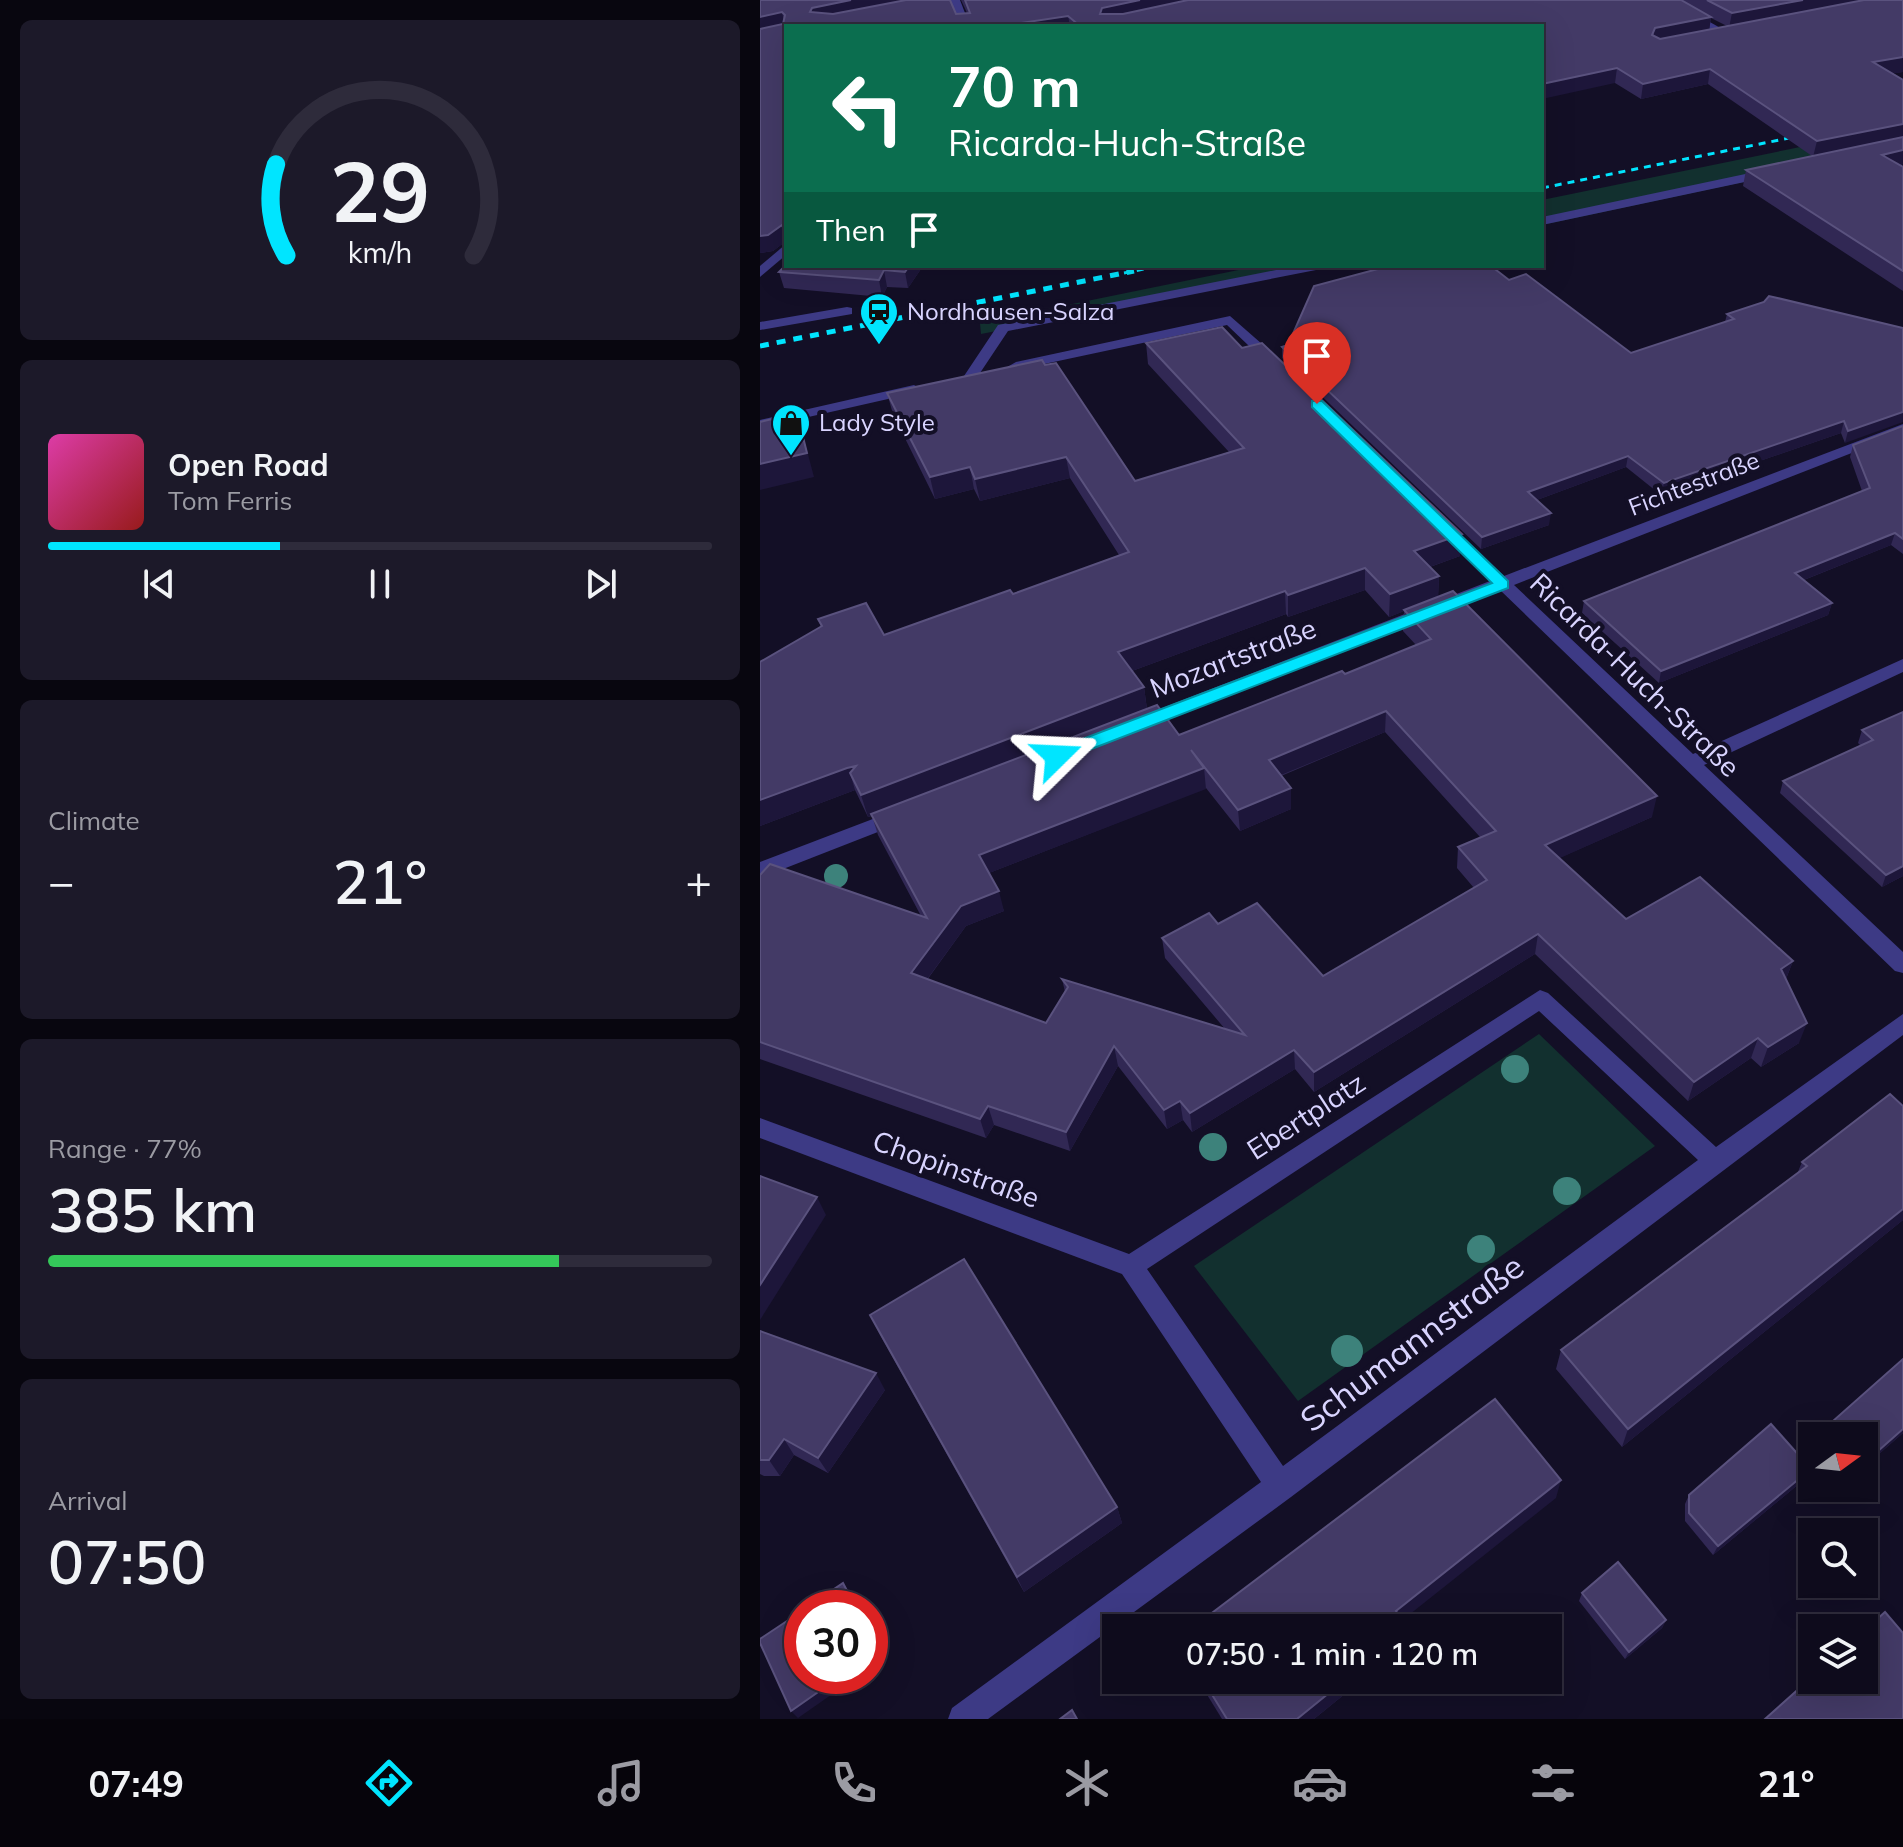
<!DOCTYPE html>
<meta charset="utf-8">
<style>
body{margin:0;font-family:Mulish,sans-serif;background:#1c1929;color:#f1f3f6;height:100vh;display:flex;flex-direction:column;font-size:30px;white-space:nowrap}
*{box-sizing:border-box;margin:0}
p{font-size:26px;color:#9b9ba3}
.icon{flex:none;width:44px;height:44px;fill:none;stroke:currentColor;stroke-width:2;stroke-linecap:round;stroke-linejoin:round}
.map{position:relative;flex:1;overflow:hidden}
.side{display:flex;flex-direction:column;gap:20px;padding:20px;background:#08060f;width:760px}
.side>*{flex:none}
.hud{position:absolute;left:24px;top:24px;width:760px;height:244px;border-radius:0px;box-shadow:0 8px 32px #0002,0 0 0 2px #2e2b3b;background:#0b6e4f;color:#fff;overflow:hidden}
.needle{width:52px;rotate:75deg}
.buttons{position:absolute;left:1038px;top:1422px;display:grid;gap:16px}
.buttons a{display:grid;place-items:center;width:80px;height:80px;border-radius:0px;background:#0e0b1c;box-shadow:0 8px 32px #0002,0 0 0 2px #2e2b3b;font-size:40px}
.speed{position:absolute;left:24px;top:1590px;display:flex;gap:16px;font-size:40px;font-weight:700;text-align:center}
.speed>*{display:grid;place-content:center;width:104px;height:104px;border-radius:50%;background:#0e0b1c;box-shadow:0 8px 32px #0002,0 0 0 2px #2e2b3b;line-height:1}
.speed .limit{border:12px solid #d22;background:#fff;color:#111}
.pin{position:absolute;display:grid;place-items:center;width:68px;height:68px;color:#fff;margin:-82px -34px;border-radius:50% 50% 50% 0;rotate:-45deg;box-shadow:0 0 8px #0007}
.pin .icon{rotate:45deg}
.me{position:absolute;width:88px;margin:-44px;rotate:69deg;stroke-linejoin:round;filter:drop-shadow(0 0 6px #0008)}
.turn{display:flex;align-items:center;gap:28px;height:168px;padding:0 32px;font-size:36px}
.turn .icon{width:104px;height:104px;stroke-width:2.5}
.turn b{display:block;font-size:56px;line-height:68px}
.then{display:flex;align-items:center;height:76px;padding:0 32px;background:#0003;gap:16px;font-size:30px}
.big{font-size:60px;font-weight:600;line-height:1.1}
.side .tile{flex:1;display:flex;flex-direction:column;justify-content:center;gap:12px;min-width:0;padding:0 28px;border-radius:12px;background:#1c1929}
.side .dial{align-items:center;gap:0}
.dial svg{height:208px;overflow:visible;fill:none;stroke:#2e2b3b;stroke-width:7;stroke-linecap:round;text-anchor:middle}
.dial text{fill:#f1f3f6;stroke:none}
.song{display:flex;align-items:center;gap:24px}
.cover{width:96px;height:96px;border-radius:12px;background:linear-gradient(135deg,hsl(320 70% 55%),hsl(0 70% 35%))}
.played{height:8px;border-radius:4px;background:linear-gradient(90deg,#00e5ff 35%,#2e2b3b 35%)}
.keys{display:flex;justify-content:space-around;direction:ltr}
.heat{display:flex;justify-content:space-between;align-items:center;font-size:44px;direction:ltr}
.charge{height:12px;border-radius:6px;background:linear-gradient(90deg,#34c759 77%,#2e2b3b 0)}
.trip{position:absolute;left:342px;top:1614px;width:460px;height:80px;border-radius:0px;background:#0e0b1c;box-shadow:0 8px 32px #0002,0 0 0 2px #2e2b3b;font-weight:600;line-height:80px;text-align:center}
.tab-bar{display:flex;height:128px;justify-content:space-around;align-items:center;background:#06040b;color:#9b9ba3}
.tab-bar .icon{width:56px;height:56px}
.tab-bar .selected{color:#00e5ff}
.tab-bar b{font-size:36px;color:#f1f3f6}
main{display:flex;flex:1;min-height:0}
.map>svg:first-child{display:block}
.green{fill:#12302f}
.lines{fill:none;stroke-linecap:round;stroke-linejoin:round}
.minor{fill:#3d3a85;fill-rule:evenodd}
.rail-far1{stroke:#00e5ff;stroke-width:3;stroke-dasharray:7 6;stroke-linecap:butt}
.rail{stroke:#00e5ff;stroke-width:5;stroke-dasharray:9 8;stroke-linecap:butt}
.tree{fill:#3d827b}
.wall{fill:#312854;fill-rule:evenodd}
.shaded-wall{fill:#1d163a}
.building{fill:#433a66;stroke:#5a527e;stroke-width:2;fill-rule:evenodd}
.route{fill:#00e5ff;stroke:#0095a6;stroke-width:2}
.labels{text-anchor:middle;stroke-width:8;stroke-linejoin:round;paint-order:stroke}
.far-poi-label{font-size:24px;fill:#d9d4ff;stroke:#130f26;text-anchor:start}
.far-street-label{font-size:24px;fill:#d9d4ff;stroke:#130f26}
.street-label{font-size:28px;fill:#d9d4ff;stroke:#130f26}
.near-street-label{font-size:34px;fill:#d9d4ff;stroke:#130f26}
</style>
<main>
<section class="side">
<div class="tile dial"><svg viewBox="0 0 100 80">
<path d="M14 69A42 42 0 1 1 86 69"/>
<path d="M14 69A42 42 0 0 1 10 34" stroke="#00e5ff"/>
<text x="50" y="56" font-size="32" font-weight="700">29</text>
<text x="50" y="72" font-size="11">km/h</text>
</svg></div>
<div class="tile">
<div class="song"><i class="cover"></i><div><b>Open Road</b><p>Tom Ferris</p></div></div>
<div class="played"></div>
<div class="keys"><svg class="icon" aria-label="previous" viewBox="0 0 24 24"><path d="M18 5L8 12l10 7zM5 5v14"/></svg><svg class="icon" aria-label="pause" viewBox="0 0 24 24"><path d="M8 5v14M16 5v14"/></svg><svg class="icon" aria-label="next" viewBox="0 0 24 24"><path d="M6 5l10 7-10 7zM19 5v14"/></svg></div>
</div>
<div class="tile"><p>Climate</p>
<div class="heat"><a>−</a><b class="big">21°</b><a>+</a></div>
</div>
<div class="tile"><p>Range · 77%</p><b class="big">385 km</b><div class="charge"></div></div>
<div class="tile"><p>Arrival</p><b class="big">07:50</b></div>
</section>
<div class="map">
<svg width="1143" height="1719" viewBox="0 0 1143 1719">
<rect width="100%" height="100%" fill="#130f26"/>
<g class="green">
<polygon points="1143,126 1143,148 782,225 782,200"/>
<polygon points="498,266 571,266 221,334 220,323"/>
<polygon points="779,1034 895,1146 538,1401 434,1266"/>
</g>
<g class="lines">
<g class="minor">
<polygon points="190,0 200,0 210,26 200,26"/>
<polygon points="899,0 911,0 971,34 962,36"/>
<polygon points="1009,169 1013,170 1013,176 782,225 782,217"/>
<polygon points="26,244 26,255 0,277 0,266"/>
<polygon points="536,266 563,266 556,270 248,331 216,379 211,380 204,376 238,325"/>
<polygon points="87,307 92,308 92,314 0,330 0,322"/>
<polygon points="470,316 519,359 519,365 509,365 467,325 256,370 249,366 256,362"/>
<polygon points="154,385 161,389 159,392 0,428 0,420"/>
<polygon points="1143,424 1143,433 754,585 933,754 1143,659 1143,672 944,765 1143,952 1143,973 1135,971 740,590 385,728 371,728 369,724 371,720 730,581 676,529 676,523 688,523 744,576"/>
<polygon points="139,809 149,816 146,821 0,878 0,862"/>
<path d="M780,990L788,993L956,1147L1143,1014V1035L531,1497L228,1719H188L192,1708L501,1482L362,1274L0,1138V1118L369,1254ZM779,1011L938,1160L523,1466L387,1269Z"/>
</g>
<g class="rail-far1">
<polyline points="782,188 1049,134"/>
<polyline points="364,273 399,266"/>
</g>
<polyline class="rail" points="0,346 374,271"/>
</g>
<g class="tree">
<circle cx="76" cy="876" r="12"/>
<circle cx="755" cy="1069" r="14"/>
<circle cx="453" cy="1147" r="14"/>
<circle cx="807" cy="1191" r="14"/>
<circle cx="721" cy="1249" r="14"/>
<circle cx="587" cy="1351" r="16"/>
</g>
<g class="wall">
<path d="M0,0L196,14L207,13L201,0H1143V72L1133,73L1143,80V164L1140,165L1143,167V291L983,186L986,170L1052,156L948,84L881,99L855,83L782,26H26V241L13,251L0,253ZM951,18L967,26L949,30Z"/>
<polygon points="163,266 148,288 127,287 122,297 24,288 19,272"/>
<polygon points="749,280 871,353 965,322 967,314 1143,328 1085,443 1081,433 901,495 866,467 777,500 789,525 721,549 522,358 522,347"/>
<path d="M386,343L482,348L700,556L670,567L679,576L678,597L892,817L799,858L866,919L1033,961L1026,979L1039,1043L1001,1067L991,1058L928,1101L775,954L554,1092L535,1069L432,1132L423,1120L407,1129L358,1066L310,1151L234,1125L226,1138L0,1059V875L161,916L118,835L112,816L108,817L95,790L0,826V662L61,627L58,619L124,635L253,594L359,555L310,478L220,501L214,489L175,499L133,414L127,393L285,365L375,481L469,452L388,364ZM605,590L629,617L644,611L643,631L656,645L585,674L419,735L387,709L384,687L372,671L526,614L528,617ZM625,732L720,837L698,847L697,868L714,888L563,976L458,924L402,938L405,958L465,1029L302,979L305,992L286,1023L167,980L206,926L244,911L229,873L446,788L480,831L531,809V788L521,776Z"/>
<polygon points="1143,426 1143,554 1131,545 1044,580 1072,603 1068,615 899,683 822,613 824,601 1102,491 1090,457 1093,445"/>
<polygon points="1143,712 1143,876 1122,887 1020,793 1023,781 1101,746 1098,743 1102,730"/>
<polygon points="1143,1106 1143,1220 862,1447 796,1369 801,1350 1037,1174 1042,1162"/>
<polygon points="110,1315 357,1507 362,1523 264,1592 120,1335"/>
<polygon points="0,1331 125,1390 68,1473 34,1455 20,1476 4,1476 0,1474"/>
<polygon points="1143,1359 1143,1433 1104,1467 1104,1436 1072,1436 1067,1430 1073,1421"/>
<polygon points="1046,1478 953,1555 925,1521 925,1504 929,1495"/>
<polygon points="822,1593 906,1620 902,1628 865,1659 819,1601"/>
<polygon points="438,1680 602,1680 554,1719 462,1719"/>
</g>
<g class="shaded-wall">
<polygon points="91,0 161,0 53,26 50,12 52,8"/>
<polygon points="380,0 446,0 343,26 340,14 342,8"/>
<polygon points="1043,0 1116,0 969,28 972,13"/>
<polygon points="22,12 25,27 0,33 0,17"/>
<polygon points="308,16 310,26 241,26"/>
<polygon points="951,17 949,32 890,50 895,28"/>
<polygon points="1143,57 1143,72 1109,77 1113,62"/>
<polygon points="857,68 855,83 782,99 782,84"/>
<polygon points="950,69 948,84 881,99 883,84"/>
<polygon points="1143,124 1143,139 1053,157 1057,141"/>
<polygon points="1143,150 1143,164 1118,171 1122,155"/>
<polygon points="22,225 26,241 13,251 0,253 0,236"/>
<polygon points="149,266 163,266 148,288 145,272"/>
<polygon points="124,270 127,287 122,297 119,280"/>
<polygon points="1143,412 1143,422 1085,443 1088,431"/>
<polygon points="37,413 54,477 0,490 0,464"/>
<polygon points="1084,421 1081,433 901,495 904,483"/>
<polygon points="868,456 866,467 766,504 768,492"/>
<polygon points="306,457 310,478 220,501 215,479"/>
<polygon points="210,467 214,489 175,499 170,477"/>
<polygon points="791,513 789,525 721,549 722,537"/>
<polygon points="1135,533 1131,545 1031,585 1035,573"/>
<polygon points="702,534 700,556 653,573 654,551"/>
<polygon points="605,568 605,590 528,617 528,595"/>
<polygon points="679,576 678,598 629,617 630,594"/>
<polygon points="525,591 526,614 361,675 358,652"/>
<polygon points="1072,603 1068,615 899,683 901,671"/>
<polygon points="384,687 387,710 108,817 101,795"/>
<polygon points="626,711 625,732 509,780 509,760"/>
<polygon points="96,766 90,773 95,790 0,826 0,800 87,768"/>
<polygon points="444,768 446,789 224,875 219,855"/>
<polygon points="531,788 531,809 480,831 478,810"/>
<polygon points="897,796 892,817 782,866 785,845"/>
<polygon points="1143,866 1143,876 1122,887 1126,875"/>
<polygon points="239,891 244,911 206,926 157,993 151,973 201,906"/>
<polygon points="778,934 775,954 554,1092 554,1072"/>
<polygon points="1033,961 1025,981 1021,969"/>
<polygon points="1047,1023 1039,1043 1001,1067 1008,1047"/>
<polygon points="998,1038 991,1058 928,1101 934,1082"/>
<polygon points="354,1046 358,1066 310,1151 306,1132"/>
<polygon points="534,1050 535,1069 432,1132 430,1113"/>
<polygon points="420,1101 423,1120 407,1129 404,1110"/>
<polygon points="228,1106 234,1125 226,1138 220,1119"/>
<polygon points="57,1197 66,1215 0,1320 0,1285"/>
<polygon points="1143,1209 1143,1220 862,1447 868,1429"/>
<polygon points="116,1373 125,1390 68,1473 58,1458"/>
<polygon points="1143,1429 1143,1433 1104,1467 1109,1459"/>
<polygon points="24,1439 34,1455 20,1476 9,1460"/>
<polygon points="1051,1469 1046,1478 953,1555 958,1546"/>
<polygon points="801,1480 796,1498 635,1626 636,1611"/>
<polygon points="357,1507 362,1523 264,1592 257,1577"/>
<polygon points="83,1583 89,1591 98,1608 96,1608"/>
<polygon points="906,1620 902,1628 865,1659 869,1652"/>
<polygon points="110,1632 123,1659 110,1668"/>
<polygon points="81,1676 98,1676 38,1718 31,1711"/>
<polygon points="585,1680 602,1680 554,1719 537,1719"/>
</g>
<g class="building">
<polygon points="0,0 91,0 52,8 50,12 73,14 146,0 190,0 196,14 210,13 205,0 380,0 342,8 340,14 363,14 428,0 921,0 951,17 895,28 892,35 900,39 1104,0 1143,0 1143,57 1113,62 1143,80 1143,124 1057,141 950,69 883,84 857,68 782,84 782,26 320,26 308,16 241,26 26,26 26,232 25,232 22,225 8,235 0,236 0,29 23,24 25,15 22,12 0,17"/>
<polygon points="947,0 1043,0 972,13"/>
<polygon points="1143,137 1143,150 1122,155 1143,167 1143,271 986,170"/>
<polygon points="26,265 26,266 149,266 145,272 124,270 119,280 19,272"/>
<polygon points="629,266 731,266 749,280 766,274 871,353 974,319 967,314 1004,302 1009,296 1143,328 1143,412 1088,431 1084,421 904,483 868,456 768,492 791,513 722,537 522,347 528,345 554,286"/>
<polygon points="462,327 482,348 502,343 702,534 654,551 679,576 630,594 605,568 528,595 525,591 358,652 384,687 101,795 90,773 96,766 87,768 0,800 0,662 62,626 58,619 106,603 124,635 250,590 253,594 369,552 306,457 215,479 210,467 170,477 127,393 282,360 285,365 296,363 375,481 484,448 386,343"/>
<polygon points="37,413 47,453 0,464 0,422"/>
<polygon points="1143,426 1143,539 1135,533 1035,573 1072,603 901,671 824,601 1110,488 1093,445"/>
<path d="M693,591L897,796L785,845L866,919L940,877L1033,961L1021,969L1047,1023L1008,1047L998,1038L934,1082L778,934L554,1072L534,1050L430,1113L420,1101L404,1110L354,1046L306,1132L228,1106L220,1119L0,1042V875L10,864L167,918L111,814L397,705L419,735L582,671L585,674L671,639L644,610ZM626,711L736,831L698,847L727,880L563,976L497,903L458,924L449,913L402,938L485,1035L302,979L308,987L286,1023L151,973L201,906L239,891L219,855L444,768L431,750L478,810L531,788L509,760Z"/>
<polygon points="1143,712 1143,866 1126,875 1023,781 1113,740 1102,730"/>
<polygon points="1130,1094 1143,1106 1143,1209 868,1429 801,1350 1047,1166 1042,1162"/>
<polygon points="0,1176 57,1197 0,1285"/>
<polygon points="204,1259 357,1507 257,1577 110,1315"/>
<polygon points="0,1331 116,1373 58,1458 24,1439 9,1460 0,1460"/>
<polygon points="1143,1359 1143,1429 1109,1459 1104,1453 1104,1436 1087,1436 1073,1421"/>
<polygon points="735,1399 801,1480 636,1611 648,1628 432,1628"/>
<polygon points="1011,1424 1051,1469 958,1546 929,1513 929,1495"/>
<polygon points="858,1562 906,1620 869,1652 822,1593"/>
<polygon points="83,1583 96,1608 46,1608"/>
<polygon points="42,1611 42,1676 81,1676 31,1711 0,1643 0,1639"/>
<polygon points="1125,1612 1143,1633 1143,1719 1005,1719 1052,1677 1052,1680 1104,1680 1104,1631"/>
<polygon points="110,1636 117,1651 110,1656"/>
<polygon points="443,1680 585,1680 537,1719 467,1719"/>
<polygon points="312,1710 317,1719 300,1719"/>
</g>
<polygon class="route" points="552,401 562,401 748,581 748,588 303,760 291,760 288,756 291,751 732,583 552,407"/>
<defs>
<g id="station-pin" transform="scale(2)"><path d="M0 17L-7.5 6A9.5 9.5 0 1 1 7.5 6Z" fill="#00e5ff" stroke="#130f26"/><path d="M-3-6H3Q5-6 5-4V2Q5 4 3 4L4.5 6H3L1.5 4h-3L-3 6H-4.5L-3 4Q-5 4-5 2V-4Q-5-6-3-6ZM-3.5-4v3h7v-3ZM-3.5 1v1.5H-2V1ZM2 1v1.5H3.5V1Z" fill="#111"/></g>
<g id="shop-pin" transform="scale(2)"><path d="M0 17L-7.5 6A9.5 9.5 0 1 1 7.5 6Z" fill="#00e5ff" stroke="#130f26"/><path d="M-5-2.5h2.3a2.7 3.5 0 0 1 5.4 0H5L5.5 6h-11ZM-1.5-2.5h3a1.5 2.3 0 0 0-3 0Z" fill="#111"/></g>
</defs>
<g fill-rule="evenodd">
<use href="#station-pin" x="119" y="312"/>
<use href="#shop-pin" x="31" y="423"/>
</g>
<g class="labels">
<g class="far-poi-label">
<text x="147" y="320">Nordhausen-Salza</text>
<text x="59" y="431">Lady Style</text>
</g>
<g class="far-street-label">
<text transform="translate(934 484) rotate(-21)" y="8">Fichtestraße</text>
</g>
<g class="street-label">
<text transform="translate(473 658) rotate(-21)" y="10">Mozartstraße</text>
<text transform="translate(875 675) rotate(44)" y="10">Ricarda-Huch-Straße</text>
<text transform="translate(546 1116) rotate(-33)" y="10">Ebertplatz</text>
<text transform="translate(196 1169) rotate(20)" y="10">Chopinstraße</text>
</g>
<g class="near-street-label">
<text transform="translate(652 1343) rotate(-37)" y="12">Schumannstraße</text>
</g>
</g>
</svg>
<div class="buttons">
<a><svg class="needle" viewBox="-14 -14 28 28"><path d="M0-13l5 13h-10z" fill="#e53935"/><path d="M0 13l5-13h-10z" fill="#9b9ba3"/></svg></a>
<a><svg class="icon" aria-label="search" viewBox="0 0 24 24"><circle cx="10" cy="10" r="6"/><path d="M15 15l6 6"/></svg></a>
<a><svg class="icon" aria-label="layers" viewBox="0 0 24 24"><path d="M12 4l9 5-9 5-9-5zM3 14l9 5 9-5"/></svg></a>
</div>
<div class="speed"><div class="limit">30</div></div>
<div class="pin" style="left:557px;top:404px;background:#d93025"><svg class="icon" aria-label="arrive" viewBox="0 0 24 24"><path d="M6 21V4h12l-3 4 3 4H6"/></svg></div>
<svg class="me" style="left:297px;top:756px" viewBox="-20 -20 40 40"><path d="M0-17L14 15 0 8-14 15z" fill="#00e5ff" stroke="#fff" stroke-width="4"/></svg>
<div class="trip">07:50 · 1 min · 120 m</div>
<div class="hud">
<div class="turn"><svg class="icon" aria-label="left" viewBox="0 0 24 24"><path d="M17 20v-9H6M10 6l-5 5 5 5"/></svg><div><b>70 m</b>Ricarda-Huch-Straße</div></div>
<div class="then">Then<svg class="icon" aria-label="arrive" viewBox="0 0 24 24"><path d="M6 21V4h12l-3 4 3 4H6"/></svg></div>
</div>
</div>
</main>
<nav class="tab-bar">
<b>07:49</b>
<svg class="icon selected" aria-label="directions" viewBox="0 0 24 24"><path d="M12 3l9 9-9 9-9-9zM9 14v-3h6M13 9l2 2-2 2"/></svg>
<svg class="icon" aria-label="music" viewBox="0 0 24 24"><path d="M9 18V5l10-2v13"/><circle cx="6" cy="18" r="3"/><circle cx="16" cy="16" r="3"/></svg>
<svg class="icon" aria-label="phone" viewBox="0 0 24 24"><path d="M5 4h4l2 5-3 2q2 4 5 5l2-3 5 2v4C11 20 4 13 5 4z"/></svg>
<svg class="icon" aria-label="climate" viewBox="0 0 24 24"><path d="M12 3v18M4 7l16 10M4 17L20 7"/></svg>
<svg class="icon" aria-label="car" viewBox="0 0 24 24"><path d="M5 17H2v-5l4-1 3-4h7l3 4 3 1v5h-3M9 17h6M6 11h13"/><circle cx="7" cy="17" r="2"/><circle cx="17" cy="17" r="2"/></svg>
<svg class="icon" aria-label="filters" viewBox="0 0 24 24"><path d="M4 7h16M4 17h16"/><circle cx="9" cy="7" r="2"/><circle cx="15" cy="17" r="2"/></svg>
<b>21°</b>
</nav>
